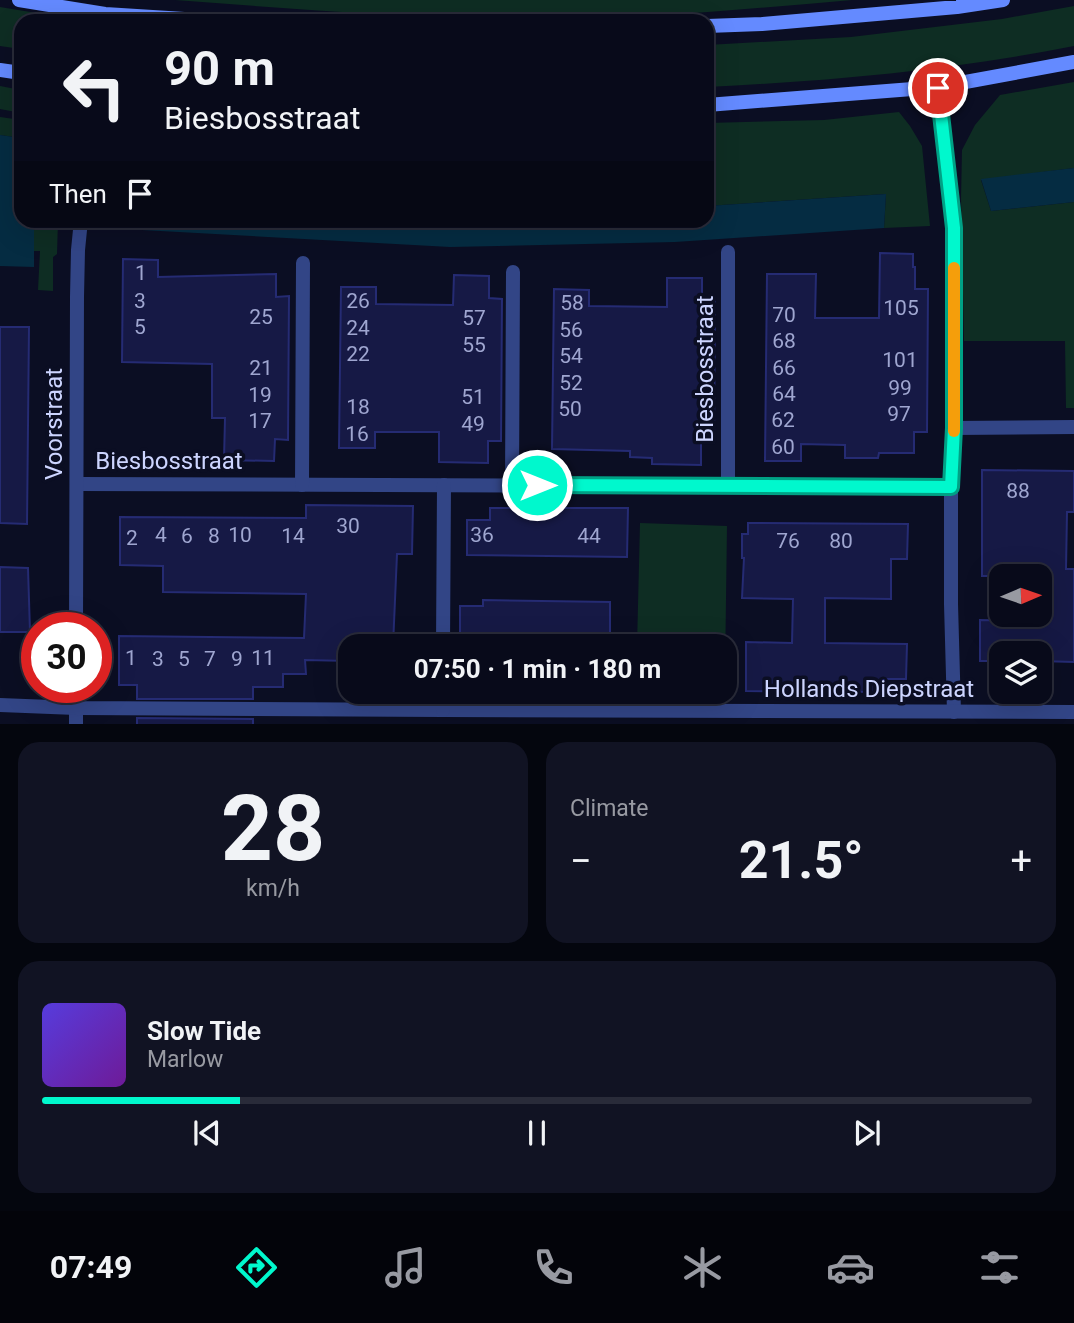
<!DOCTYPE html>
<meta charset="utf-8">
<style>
body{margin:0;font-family:Roboto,sans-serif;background:#111323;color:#f1f3f6;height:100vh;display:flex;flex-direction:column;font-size:26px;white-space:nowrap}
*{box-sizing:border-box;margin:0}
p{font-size:23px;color:#989aa2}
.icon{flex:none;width:38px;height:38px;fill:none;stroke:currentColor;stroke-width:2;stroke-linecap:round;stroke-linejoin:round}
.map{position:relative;height:724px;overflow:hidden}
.side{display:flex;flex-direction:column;gap:18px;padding:18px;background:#04060e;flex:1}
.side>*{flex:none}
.top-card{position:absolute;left:14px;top:14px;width:700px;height:214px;border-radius:21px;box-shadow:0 7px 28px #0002,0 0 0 2px #292b39;background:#080a1a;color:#f1f3f6;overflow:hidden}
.needle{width:46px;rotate:88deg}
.fabs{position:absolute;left:989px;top:564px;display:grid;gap:14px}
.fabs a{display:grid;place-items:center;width:63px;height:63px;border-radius:14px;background:#080a1a;box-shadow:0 7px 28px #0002,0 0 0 2px #292b39;font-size:35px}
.speed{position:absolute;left:21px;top:612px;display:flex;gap:14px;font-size:35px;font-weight:700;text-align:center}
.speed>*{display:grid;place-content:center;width:91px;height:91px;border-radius:50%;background:#080a1a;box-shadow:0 7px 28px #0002,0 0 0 2px #292b39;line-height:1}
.speed .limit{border:10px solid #d22;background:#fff;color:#111}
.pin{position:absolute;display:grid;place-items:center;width:60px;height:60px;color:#fff;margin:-30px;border:4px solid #fff;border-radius:50%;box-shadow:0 2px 7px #0007}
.me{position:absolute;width:77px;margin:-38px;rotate:90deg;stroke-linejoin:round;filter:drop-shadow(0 0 5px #0008)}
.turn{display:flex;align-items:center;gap:24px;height:147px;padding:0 35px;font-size:32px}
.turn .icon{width:91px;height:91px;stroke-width:2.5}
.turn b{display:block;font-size:49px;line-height:60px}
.then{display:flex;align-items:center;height:66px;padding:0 35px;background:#0003;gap:14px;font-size:26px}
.big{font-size:52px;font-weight:700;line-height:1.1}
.side .tile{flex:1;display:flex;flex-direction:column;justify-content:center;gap:10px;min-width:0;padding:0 24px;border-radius:21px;background:#111323}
.side .dial{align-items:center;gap:0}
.dial b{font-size:91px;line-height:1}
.song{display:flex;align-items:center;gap:21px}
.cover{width:84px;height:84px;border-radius:10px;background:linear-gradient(135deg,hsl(250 70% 55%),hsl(280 70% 35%))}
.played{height:7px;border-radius:4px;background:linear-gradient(90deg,#00f8cd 20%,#292b39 20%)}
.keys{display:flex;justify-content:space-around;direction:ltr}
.heat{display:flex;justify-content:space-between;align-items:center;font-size:38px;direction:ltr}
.side .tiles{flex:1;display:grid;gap:18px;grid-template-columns:1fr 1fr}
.tile:last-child{grid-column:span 2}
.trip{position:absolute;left:338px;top:634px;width:399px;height:70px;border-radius:21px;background:#080a1a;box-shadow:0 7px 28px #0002,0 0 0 2px #292b39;font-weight:700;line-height:70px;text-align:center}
.menu{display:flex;height:112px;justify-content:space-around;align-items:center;background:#03040a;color:#989aa2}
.menu .icon{width:49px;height:49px}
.menu .selected{color:#00f8cd}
.menu b{font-size:32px;color:#f1f3f6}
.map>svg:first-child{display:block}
.green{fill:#0e2d23}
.water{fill:#052c42}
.building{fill:#161945;stroke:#252b73;stroke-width:2}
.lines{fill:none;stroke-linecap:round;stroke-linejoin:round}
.street{stroke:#324586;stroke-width:14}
.secondary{stroke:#648aff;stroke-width:14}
.route-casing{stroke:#00a185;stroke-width:18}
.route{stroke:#00f8cd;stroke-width:12}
.slow{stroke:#f59e0b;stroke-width:12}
.labels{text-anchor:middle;stroke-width:7;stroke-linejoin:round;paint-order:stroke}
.number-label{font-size:21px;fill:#9fa6d0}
.street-label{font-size:24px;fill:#cdd5ff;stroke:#0b0e23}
</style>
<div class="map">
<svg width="1074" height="725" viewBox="0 0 1074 725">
<rect width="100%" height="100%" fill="#0b0e23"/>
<g class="green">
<path d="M175,0H852C748,9 644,19 540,19C418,19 296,9 175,0Z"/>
<path d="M1074,6V46C953,70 830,81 707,87V45L851,37L1002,19Z"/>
<polygon points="0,7 85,21 21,21 21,49 0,46"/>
<polygon points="1074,82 1074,168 981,180 991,211 1074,202 1074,408 1066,408 1065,341 964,341 961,199 962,150 975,125 1000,95"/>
<polygon points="0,86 21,90 21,113 0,109"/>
<polygon points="899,112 910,126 922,146 930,226 884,228 886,194 707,206 707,123 824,120"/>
<polygon points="0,117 21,120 21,138 0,135"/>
<polygon points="34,221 58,221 57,254 53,257 53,291 38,290 40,251 34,251"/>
<polygon points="640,523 727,526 725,673 724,646 637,646"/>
</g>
<g class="water">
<polygon points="0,135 21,138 21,220 34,221 34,267 0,266"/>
<polygon points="1074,168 1074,202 991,211 981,179"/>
<polygon points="886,194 884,228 675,242 450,247 124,229 125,220 707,220 707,206"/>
</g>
<g class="building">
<polygon points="880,253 913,254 913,267 915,267 915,289 928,289 927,432 914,432 914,453 879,453 878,458 845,458 845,445 801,444 801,461 765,461 767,274 816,274 815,318 879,318"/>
<polygon points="123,259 158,260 158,277 276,274 276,297 289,296 288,440 275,439 274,461 224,460 225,418 212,418 212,364 122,362"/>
<polygon points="454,275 489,276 489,298 502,299 501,441 488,441 488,463 439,462 439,432 375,432 375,448 339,448 341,287 376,287 376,304 453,305"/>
<polygon points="667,278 702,278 702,300 715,300 714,443 701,443 701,465 652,464 652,458 630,457 630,451 552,449 554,289 589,290 589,306 667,307"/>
<polygon points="0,327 29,327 27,524 0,523"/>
<polygon points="982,470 1074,471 1074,512 1067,512 1066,569 1074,569 1074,662 1040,661 1040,653 1001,653 1001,661 980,661 980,620 1040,621 1040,576 982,576"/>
<polygon points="306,505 413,506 412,554 397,554 393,646 350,646 350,661 305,660 306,674 283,674 283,687 253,687 253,699 137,699 137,685 119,685 119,636 304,638 306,594 163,592 163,566 120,565 120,517 306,518"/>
<polygon points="490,508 628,508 627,557 467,555 467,520 490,520"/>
<polygon points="748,523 908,524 907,559 891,559 891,599 825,598 825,643 907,644 906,679 884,679 884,692 746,691 746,642 792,643 793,599 742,598 744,558 742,558 742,534 748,534"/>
<polygon points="0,567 28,568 30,632 0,632"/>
<polygon points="483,600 610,602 610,646 460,646 460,606 483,606"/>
<polygon points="137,718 253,719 253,725 137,725"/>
</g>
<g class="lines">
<g class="street">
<polyline points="938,87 954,228 954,428 951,487 951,604 954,712"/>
<polyline points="954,428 1074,427"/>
<polyline points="77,484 951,487"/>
<polyline points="302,485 303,263"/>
<polyline points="512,485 513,272"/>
<polyline points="728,487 728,252"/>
<polyline points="76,628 77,297 78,250 81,220"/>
<polyline points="443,646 444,485"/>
<polyline points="76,688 76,725"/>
<polyline points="0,705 76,708 443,710 1074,712"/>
<polyline points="443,710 443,691"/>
</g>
<g class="secondary">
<polyline points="19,0 105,14 216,21"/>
<polyline points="707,26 762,24 957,7 1003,0"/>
<polyline points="0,70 21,73"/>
<polyline points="707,105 938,87 1074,62"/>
</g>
</g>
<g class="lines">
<g class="route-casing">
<polyline id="route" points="537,485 951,487 954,428 954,228 938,88"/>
</g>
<use href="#route" class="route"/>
<polyline class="slow" points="954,431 954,268"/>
</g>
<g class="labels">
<g class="number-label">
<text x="141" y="280">1</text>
<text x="140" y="308">3</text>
<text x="358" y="308">26</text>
<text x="572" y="310">58</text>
<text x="901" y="315">105</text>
<text x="784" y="322">70</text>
<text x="261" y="324">25</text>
<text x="474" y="325">57</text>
<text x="140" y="334">5</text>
<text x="358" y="335">24</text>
<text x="571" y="337">56</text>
<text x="784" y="348">68</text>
<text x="474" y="352">55</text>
<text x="358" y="361">22</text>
<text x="571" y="363">54</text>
<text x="900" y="367">101</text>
<text x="261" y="375">21</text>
<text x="784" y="375">66</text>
<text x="571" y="390">52</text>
<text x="900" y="395">99</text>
<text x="784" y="401">64</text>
<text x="260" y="402">19</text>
<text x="473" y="404">51</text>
<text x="358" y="414">18</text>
<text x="570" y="416">50</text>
<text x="899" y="421">97</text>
<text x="783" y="427">62</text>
<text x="260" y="428">17</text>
<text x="473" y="431">49</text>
<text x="357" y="441">16</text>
<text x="783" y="454">60</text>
<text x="1018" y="498">88</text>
<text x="348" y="533">30</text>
<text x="161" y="542">4</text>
<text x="240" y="542">10</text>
<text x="482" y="542">36</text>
<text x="187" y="543">6</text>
<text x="214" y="543">8</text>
<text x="293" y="543">14</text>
<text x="589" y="543">44</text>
<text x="132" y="545">2</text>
<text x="788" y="548">76</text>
<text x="841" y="548">80</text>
<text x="131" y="665">1</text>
<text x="263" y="665">11</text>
<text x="158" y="666">3</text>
<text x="184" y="666">5</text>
<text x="210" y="666">7</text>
<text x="237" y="666">9</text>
</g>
<g class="street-label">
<text transform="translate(705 369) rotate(-90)" y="8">Biesbosstraat</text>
<text transform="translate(54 424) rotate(-90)" y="8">Voorstraat</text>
<text x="169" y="469">Biesbosstraat</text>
<text x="869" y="697">Hollands Diepstraat</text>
</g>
</g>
</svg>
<div class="fabs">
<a><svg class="needle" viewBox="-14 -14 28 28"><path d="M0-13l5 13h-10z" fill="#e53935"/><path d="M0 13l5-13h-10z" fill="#989aa2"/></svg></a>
<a><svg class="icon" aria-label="layers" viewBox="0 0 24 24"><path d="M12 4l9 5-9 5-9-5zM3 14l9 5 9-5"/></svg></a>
</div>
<div class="speed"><div class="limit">30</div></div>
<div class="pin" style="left:938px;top:88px;background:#d93025"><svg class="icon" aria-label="arrive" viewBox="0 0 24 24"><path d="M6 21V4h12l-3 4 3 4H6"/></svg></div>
<svg class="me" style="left:537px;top:485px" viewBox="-20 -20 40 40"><circle r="17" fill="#00f8cd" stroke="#fff" stroke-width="3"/><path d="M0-11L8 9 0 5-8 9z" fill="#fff"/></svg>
<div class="trip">07:50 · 1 min · 180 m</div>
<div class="top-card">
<div class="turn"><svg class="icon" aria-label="left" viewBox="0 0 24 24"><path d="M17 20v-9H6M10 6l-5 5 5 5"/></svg><div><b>90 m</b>Biesbosstraat</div></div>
<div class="then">Then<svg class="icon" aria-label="arrive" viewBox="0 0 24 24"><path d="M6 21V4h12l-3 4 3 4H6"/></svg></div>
</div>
</div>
<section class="side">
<div class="tiles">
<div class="tile dial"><b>28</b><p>km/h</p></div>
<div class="tile"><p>Climate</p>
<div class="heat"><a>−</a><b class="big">21.5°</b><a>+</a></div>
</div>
<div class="tile">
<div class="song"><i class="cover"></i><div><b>Slow Tide</b><p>Marlow</p></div></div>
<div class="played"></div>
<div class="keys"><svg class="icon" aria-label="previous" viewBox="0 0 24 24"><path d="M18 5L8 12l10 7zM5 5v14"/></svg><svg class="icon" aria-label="pause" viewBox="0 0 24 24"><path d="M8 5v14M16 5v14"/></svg><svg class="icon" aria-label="next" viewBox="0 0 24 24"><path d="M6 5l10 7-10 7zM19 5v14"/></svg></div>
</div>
</div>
</section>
<nav class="menu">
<b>07:49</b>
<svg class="icon selected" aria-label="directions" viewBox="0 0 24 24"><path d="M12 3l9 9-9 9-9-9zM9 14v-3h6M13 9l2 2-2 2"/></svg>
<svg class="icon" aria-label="music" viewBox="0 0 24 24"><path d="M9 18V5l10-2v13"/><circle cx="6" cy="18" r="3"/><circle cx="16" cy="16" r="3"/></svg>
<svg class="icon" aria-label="phone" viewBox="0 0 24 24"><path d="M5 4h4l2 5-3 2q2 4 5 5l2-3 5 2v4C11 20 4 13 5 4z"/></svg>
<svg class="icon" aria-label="climate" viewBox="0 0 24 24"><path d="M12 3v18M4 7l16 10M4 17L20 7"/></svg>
<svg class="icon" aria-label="car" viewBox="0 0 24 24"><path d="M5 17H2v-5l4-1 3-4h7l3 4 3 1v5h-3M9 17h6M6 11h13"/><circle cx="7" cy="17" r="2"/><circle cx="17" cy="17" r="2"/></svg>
<svg class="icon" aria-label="filters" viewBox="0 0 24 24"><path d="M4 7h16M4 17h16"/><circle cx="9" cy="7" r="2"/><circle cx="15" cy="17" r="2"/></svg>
</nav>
